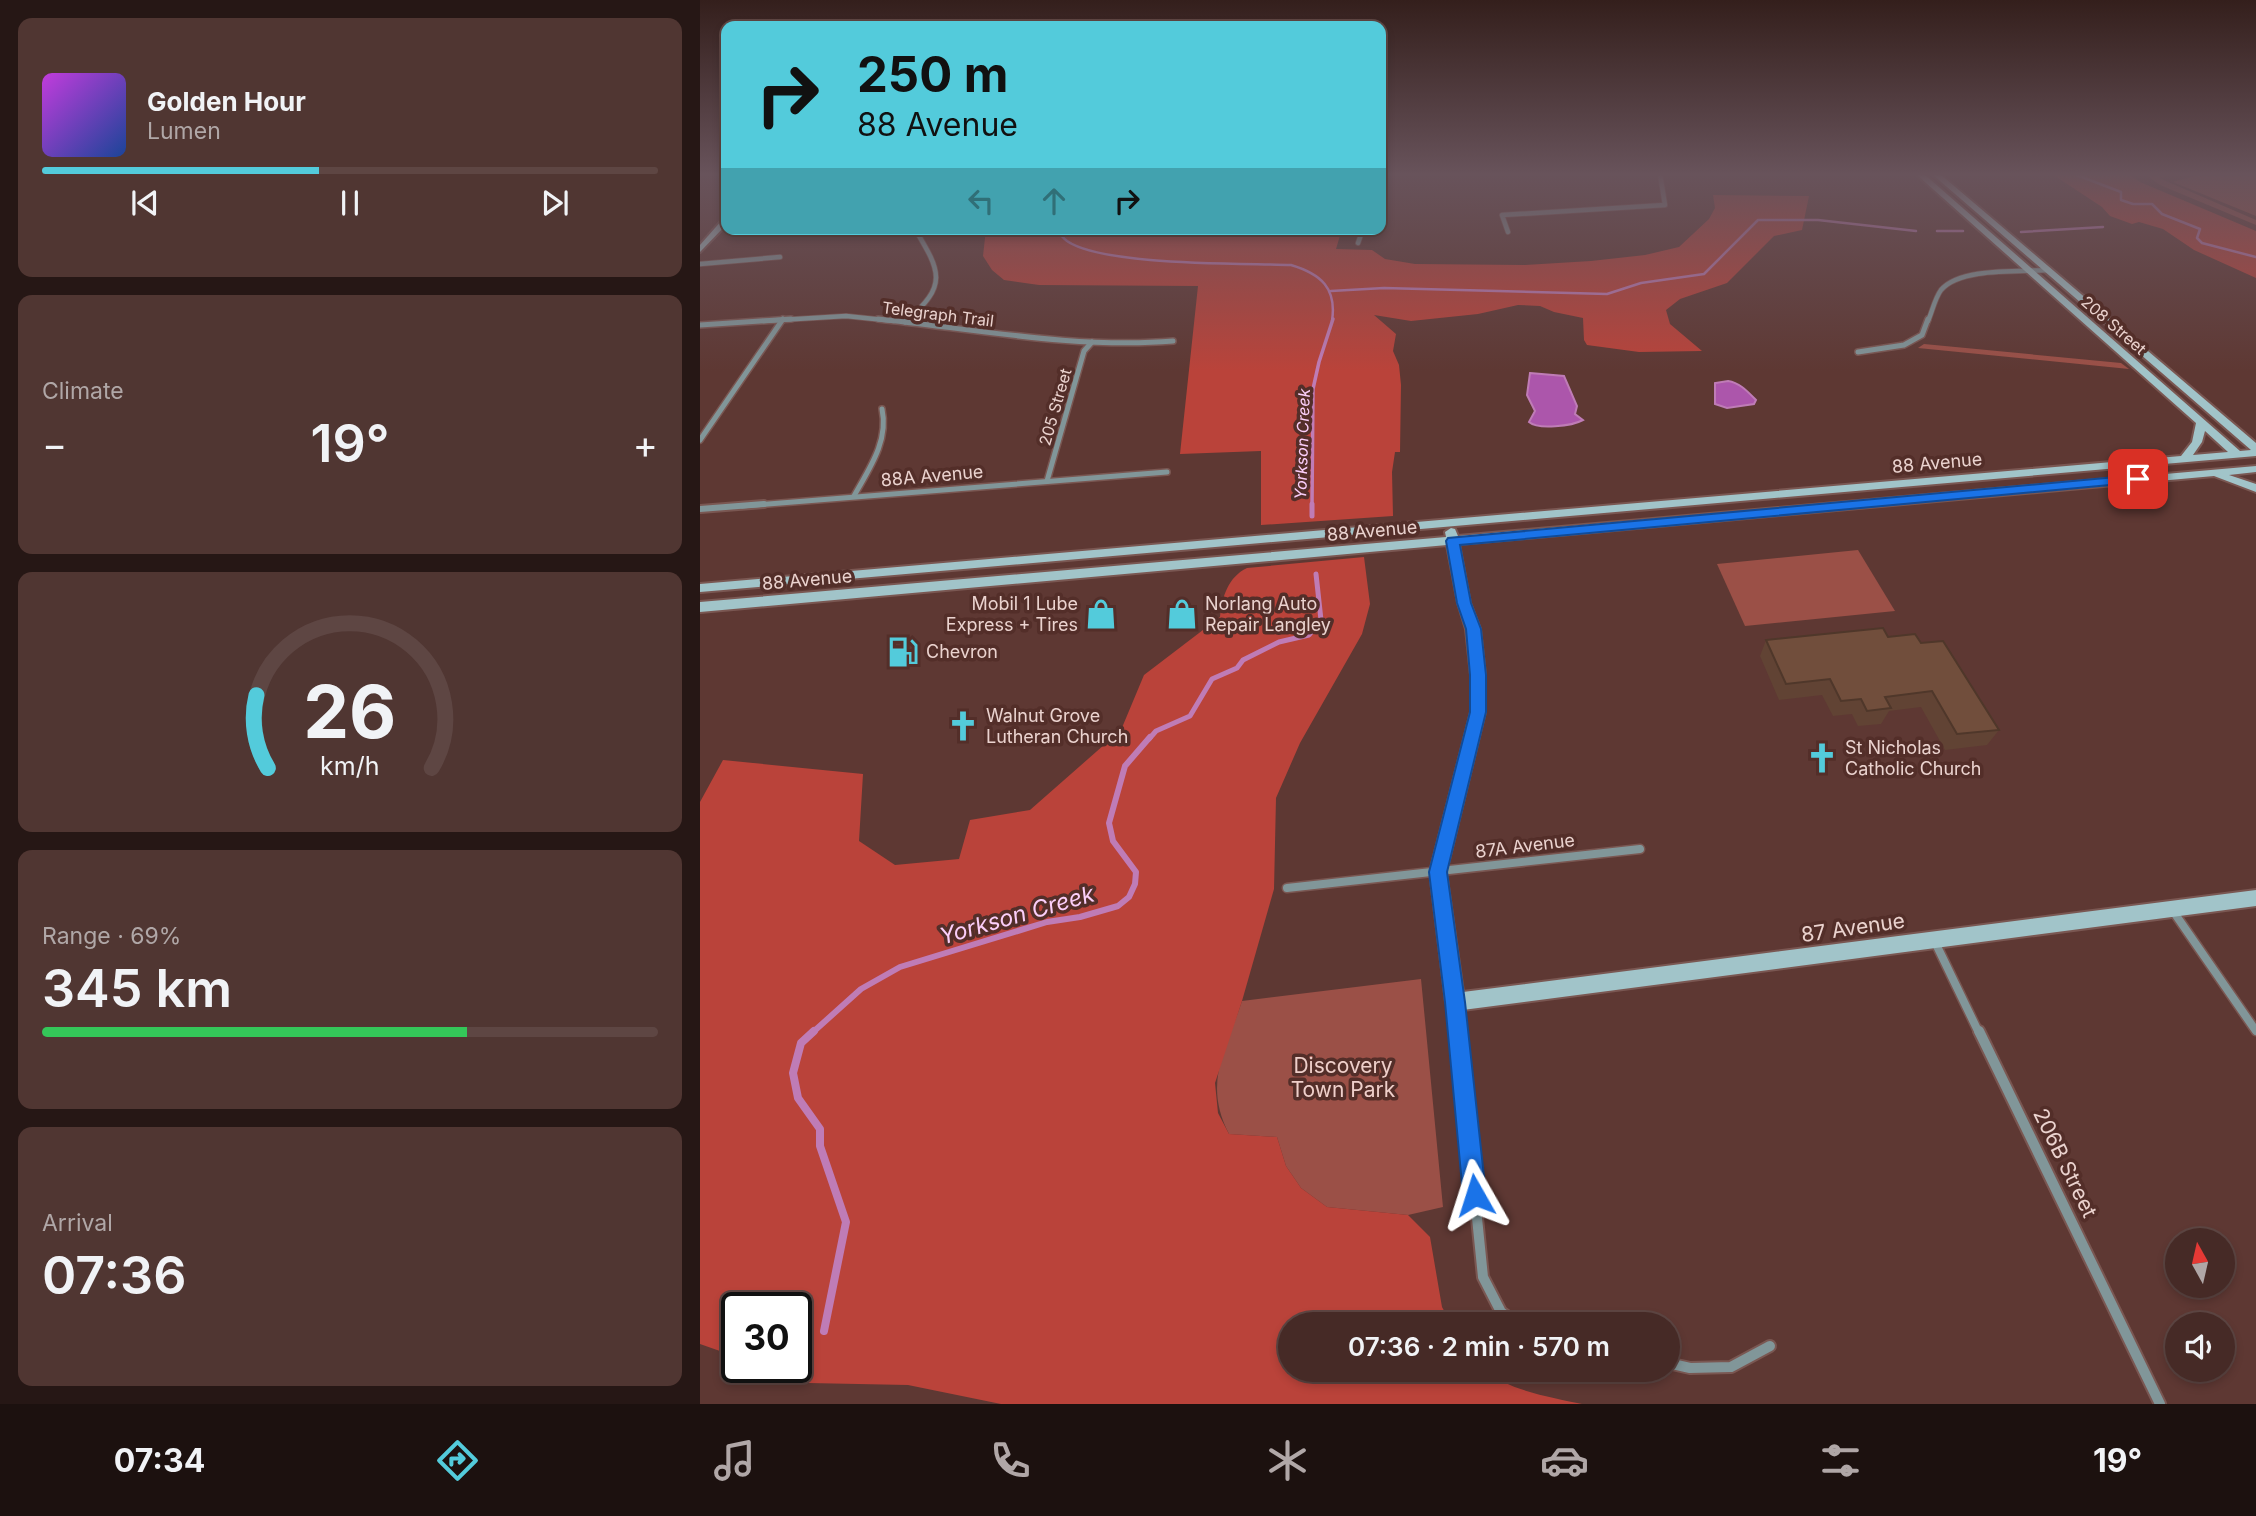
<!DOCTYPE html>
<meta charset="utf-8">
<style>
body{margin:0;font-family:Inter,sans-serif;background:#503632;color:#f1f3f6;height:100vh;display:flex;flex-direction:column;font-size:26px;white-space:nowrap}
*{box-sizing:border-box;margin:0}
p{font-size:23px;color:#b0a7a7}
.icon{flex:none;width:38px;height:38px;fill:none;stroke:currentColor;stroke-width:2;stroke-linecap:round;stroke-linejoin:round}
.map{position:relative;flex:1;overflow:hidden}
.panel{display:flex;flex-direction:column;gap:18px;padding:18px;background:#261715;width:700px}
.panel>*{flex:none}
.guide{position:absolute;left:21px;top:21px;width:665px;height:214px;border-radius:14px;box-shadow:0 4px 10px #0003,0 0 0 2px #5e4643;background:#53cbdb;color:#111;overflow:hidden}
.needle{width:46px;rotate:352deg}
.controls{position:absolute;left:1465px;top:1228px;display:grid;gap:14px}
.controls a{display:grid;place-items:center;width:70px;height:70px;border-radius:50%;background:#462a26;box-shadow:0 4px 10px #0003,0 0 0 2px #5e4643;font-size:35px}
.speed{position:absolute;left:21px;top:1292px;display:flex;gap:14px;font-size:35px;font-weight:700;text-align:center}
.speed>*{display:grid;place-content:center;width:91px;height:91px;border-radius:50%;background:#462a26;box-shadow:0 4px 10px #0003,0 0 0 2px #5e4643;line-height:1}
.speed .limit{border:4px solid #111;border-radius:10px;background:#fff;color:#111}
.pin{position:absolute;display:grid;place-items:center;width:60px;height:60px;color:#fff;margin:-30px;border-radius:14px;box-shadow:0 4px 10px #0006}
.me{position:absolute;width:77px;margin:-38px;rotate:354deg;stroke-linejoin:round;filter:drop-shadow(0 0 5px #0008)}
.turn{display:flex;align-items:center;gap:24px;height:147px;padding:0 21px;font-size:32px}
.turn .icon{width:91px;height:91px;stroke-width:2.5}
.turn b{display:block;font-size:49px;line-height:60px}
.lanes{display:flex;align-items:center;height:66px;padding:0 21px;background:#0003;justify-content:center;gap:35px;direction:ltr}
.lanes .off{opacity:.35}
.big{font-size:52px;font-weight:600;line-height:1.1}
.panel .widget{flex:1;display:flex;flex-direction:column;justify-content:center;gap:10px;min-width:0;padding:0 24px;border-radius:14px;background:#503632}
.panel .dial{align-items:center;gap:0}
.dial svg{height:182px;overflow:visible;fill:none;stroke:#5e4643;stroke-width:7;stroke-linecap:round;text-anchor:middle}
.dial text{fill:#f1f3f6;stroke:none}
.song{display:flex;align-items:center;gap:21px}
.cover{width:84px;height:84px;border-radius:10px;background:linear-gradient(135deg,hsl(290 70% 55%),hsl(220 70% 35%))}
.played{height:7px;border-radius:4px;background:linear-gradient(90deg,#53cbdb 45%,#5e4643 45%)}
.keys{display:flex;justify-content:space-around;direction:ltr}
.heat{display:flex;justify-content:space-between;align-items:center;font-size:38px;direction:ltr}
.charge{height:10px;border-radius:5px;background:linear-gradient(90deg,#34c759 69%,#5e4643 0)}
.trip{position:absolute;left:578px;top:1312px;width:402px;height:70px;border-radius:35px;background:#462a26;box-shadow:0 4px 10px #0003,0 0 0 2px #5e4643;font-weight:600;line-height:70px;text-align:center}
.tabs{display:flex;height:112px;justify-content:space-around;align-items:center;background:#1c110f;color:#b0a7a7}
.tabs .icon{width:49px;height:49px}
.tabs .current{color:#53cbdb}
.tabs b{font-size:32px;color:#f1f3f6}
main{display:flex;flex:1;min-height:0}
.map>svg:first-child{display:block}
.green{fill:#9b5047}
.forest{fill:#ba433a}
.water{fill:#ac56ab;stroke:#bf7cb6;stroke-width:2}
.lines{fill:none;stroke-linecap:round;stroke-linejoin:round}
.stream-far4{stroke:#bf7cb6;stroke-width:2.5}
.stream-far3{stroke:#bf7cb6;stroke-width:3.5}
.stream-far2{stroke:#bf7cb6;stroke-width:5}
.stream-far1{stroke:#bf7cb6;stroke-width:6}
.stream{stroke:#bf7cb6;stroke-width:8}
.street-far4-casing{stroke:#7a5752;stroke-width:6}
.street-far3-casing{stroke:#7a5752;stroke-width:8}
.street-far2-casing{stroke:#7a5752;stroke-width:10}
.street-far1-casing{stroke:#7a5752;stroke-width:11}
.street-casing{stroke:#7a5752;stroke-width:14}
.secondary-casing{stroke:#7a5752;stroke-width:4}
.street-far4{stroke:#819699;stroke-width:4.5}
.street-far3{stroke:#819699;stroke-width:5}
.street-far2{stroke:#819699;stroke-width:6}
.street-far1{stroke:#819699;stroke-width:8}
.street{stroke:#819699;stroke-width:10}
.secondary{fill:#a1c4c9;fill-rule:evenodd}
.wall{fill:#614334}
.building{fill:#714e3c;stroke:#4f372a;stroke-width:2}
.route{fill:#1a73e8;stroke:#114b97;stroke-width:2}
.labels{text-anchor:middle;stroke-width:7;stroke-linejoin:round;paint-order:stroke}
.far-street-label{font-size:16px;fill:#ebd3cf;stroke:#532e29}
.far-water-label{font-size:16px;font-style:italic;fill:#fbcef9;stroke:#532e29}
.street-label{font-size:18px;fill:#ebd3cf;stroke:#532e29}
.poi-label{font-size:18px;fill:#ebd3cf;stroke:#532e29;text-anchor:start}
.near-street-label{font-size:21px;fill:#ebd3cf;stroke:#532e29}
.near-park-label{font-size:21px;fill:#efcfca;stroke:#532e29}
.near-water-label{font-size:23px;font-style:italic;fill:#fbcef9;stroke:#532e29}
</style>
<main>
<section class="panel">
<div class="widget">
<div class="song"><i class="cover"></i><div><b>Golden Hour</b><p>Lumen</p></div></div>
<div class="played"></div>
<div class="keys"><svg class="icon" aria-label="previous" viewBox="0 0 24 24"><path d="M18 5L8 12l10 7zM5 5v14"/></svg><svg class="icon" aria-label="pause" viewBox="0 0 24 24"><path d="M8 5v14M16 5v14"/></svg><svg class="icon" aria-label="next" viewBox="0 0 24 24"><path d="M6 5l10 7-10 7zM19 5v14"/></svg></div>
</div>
<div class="widget"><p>Climate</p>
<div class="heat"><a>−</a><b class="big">19°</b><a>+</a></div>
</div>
<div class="widget dial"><svg viewBox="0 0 100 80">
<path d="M14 69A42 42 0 1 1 86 69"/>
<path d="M14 69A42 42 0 0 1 9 37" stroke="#53cbdb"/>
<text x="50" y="56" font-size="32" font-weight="700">26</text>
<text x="50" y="72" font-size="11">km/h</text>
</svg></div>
<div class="widget"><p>Range · 69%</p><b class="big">345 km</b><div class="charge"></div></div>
<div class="widget"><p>Arrival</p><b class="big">07:36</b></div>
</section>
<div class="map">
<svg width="1556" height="1404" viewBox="0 0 1556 1404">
<rect width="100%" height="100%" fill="#5e3833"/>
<g class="green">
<polygon points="1445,174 1472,174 1459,178 1556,220 1556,225 1460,185"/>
<polygon points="1501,174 1556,176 1556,216 1473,182"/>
<polygon points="1224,344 1421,363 1429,369 1218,348"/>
<polygon points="1158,550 1195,611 1045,626 1017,564"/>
<path d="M721,979L743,1207L708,1215L627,1207L601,1188L586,1166L577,1137L529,1134C503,1083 525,1052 542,1001Z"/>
</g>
<g class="forest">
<polygon points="1352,174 1429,174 1440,182 1556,231 1556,278 1494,250 1463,229 1439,222 1432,224 1410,216 1402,207"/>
<polygon points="1013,195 1109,196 1102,230 1074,236 1027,283 980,299 966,310 970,324 1002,351 939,352 887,345 884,340 883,318 854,312 840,306 818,305 778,314 711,321 674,315 696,334 693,351 699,365 701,385 700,452 695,452 692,472 693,516 561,525 561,451 480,454 498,286 339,285 304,280 292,270 283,256 286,229 642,229 636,249 672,250 685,259 715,264 825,265 891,261 945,255 979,247 1009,219 1015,208"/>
<path d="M664,557L670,604L662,634L600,743L576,798L574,889L542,1001L515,1083L518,1113L529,1134L577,1137L586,1166L601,1188L627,1207L708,1215L730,1237L742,1307L752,1325H590V1370H786C805,1390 855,1398 882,1404H301L208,1385L108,1383L63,1367H96V1307H37V1357L0,1344V802L23,760L163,774L159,841L195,865L259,859L270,820L330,810L421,730L444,675L520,617C522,597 528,577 547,568Z"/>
</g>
<g class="water">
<path d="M830,373L864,376L877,406L875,414L883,420C872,426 838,430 829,422L835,411L827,395Z"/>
<path d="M1028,381C1040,383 1047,391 1056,400L1054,404L1027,408L1015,404V383Z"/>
</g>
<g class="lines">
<g class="stream-far4">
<polyline points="1374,174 1421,192 1421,200 1433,204 1452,204 1462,214 1500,229 1497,238 1502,243 1556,257"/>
<path d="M356,229C359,233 363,238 367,241C403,266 543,263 591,265C621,274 637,288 632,321"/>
<polyline points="1237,231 1263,231"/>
<polyline points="1321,232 1403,227"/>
<polyline points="631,291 684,288 907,294 941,283 1004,274 1058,220 1118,220 1216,231"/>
</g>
<polyline class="stream-far3" points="612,506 613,389 619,362 633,319"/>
<g class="stream-far2">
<polyline points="612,504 612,516"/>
<polyline points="449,739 456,731 490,716 512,679 537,668 543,660 579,642 609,635 621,620 616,574"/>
</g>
<polyline class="stream-far1" points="112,1033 161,989 200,967 347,922 380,917 418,906 429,897 435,884 436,872 413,841 409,823 425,766 450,737"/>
<polyline class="stream" points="114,1031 101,1043 93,1073 98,1098 120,1129 120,1146 146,1222 124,1331"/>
<g class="street-far4-casing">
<g id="street-far4">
<polyline points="808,232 802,215 965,205 960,174"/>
<polyline points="658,243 663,229"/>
<polyline points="0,264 80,257"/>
<polyline points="63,321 146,316 194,321"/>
<path d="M206,321C249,285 240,271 215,229"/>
<path d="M1228,321C1232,312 1235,298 1241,290C1260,267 1320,272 1349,270"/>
</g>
</g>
<g class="street-far3-casing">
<g id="street-far3">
<path d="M178,319C273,329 378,349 473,341"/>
<polyline points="205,322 208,319"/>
<polyline points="0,325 91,319"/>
<polyline points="1158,352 1204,345 1222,335 1228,319"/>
<polyline points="0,440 83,319"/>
<polyline points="347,481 384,351 392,342"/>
<path d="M154,496C169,469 189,441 182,409"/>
<polyline points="42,506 467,472"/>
</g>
</g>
<g class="street-far2-casing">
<polyline id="street-far2" points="0,509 64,504"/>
</g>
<g class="street-far1-casing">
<g id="street-far1">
<polyline points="587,888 940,849"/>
<polyline points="1473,911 1556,1031"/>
<polyline points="1235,942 1279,1033"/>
<polyline points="755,1002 758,1033"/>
</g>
</g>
<g class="street-casing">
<g id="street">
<polyline points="758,1031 783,1277 801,1312 819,1325"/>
<polyline points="1279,1031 1460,1404"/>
<polyline points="968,1363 990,1368 1031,1367 1070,1346"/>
</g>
</g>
<g class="secondary-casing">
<g id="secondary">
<path d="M1216,174H1224L1540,451L1551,450L1232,174H1240L1556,443V456L0,592V584L1481,456L1492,442L1496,423ZM1505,431L1528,452L1493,455L1502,442Z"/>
<polygon points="23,219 26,219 26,225 0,252 0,245"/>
<polygon points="1556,466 1556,472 1529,475 1556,484 1556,492 1514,476 759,544 770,603 780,629 785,675 785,712 746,872 763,992 1556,890 1556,906 755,1011 749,1008 746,1002 730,872 771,712 771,675 766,629 758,603 747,545 0,612 0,602 746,537 745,532 751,528 755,529 758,536"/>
</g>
</g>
<use href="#street-far4" class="street-far4"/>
<use href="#street-far3" class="street-far3"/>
<use href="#street-far2" class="street-far2"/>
<use href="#street-far1" class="street-far1"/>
<use href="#street" class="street"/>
<use href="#secondary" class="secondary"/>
</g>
<polygon class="wall" points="1188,637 1221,643 1299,730 1287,745 1245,750 1221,707 1189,711 1181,724 1158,726 1152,714 1133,716 1122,695 1079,700 1060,656 1066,640"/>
<polygon class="building" points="1183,628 1188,637 1215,634 1221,643 1243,641 1299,730 1257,734 1232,691 1185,697 1191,708 1167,711 1161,699 1141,701 1130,679 1086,684 1066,640"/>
<linearGradient id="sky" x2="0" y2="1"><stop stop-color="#341f1c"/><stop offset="0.47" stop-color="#68535b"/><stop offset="1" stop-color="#68535b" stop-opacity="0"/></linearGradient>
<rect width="1556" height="371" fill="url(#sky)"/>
<polygon class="route" points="1438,475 1442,476 1442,482 760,545 771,603 781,629 786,675 786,712 747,872 765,1002 786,1195 783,1203 775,1206 767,1203 763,1195 745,1002 729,872 770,712 770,675 766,629 757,603 746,541 748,538"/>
<defs>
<g id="shop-bare" transform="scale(2.415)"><path d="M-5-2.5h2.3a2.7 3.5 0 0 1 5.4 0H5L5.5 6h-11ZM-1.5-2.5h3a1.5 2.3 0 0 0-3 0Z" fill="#53cbdb" stroke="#532e29" stroke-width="2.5" paint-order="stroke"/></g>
<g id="fuel-bare" transform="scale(2.415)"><path d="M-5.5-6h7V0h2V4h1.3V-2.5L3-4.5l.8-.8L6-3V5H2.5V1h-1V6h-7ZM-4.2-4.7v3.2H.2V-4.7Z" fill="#53cbdb" stroke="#532e29" stroke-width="2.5" paint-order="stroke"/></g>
<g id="church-bare" transform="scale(2.415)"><path d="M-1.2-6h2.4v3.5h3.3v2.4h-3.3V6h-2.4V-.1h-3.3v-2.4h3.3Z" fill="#53cbdb" stroke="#532e29" stroke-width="2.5" paint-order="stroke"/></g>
</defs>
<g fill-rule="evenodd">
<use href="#shop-bare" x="401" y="614"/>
<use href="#shop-bare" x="482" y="614"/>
<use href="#fuel-bare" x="203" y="652"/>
<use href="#church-bare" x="263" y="726"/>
<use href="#church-bare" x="1122" y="758"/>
</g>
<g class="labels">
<g class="far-street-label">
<text transform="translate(238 314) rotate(7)" y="6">Telegraph Trail</text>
<text transform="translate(1414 325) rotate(41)" y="6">208 Street</text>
<text transform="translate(355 407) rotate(-74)" y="6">205 Street</text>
</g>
<g class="far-water-label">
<text transform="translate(602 444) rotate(-88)" y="6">Yorkson Creek</text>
</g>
<g class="street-label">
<text transform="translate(1237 463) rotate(-5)" y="6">88 Avenue</text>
<text transform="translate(232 476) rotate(-5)" y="6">88A Avenue</text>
<text transform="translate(672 531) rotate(-5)" y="6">88 Avenue</text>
<text transform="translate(107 580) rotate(-5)" y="6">88 Avenue</text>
<text transform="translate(825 846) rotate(-7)" y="6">87A Avenue</text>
</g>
<g class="poi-label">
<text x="378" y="610" text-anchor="end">Mobil 1 Lube<tspan x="378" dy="21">Express + Tires</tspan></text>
<text x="505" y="610">Norlang Auto<tspan x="505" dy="21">Repair Langley</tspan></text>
<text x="226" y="658">Chevron</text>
<text x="286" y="722">Walnut Grove<tspan x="286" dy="21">Lutheran Church</tspan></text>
<text x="1145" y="754">St Nicholas<tspan x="1145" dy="21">Catholic Church</tspan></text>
</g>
<g class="near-street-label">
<text transform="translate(1153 928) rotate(-8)" y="7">87 Avenue</text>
<text transform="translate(1365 1163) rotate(64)" y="7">206B Street</text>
</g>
<g class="near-park-label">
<text x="643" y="1073">Discovery<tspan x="643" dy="24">Town Park</tspan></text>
</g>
<g class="near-water-label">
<text transform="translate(317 915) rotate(-16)" y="8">Yorkson Creek</text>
</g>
</g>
</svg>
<div class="controls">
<a><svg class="needle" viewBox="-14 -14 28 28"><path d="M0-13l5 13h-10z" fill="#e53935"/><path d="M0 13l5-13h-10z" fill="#b0a7a7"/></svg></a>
<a><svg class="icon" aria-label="sound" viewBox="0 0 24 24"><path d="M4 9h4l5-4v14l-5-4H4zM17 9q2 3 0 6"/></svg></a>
</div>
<div class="speed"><div class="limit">30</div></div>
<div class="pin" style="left:1438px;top:479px;background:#d93025"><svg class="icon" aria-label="arrive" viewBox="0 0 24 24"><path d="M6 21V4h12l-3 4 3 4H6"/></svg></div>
<svg class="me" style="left:775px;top:1195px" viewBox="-20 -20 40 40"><path d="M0-17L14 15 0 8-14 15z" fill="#1a73e8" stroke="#fff" stroke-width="4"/></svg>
<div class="trip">07:36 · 2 min · 570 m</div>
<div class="guide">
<div class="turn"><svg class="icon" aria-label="right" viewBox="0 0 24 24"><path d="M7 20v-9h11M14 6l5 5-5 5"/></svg><div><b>250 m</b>88 Avenue</div></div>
<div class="lanes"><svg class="icon off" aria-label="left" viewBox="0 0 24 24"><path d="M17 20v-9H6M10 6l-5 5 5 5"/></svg><svg class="icon off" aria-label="ahead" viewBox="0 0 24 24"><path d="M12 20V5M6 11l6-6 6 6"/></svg><svg class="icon" aria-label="right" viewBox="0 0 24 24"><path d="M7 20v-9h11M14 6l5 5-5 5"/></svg></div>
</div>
</div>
</main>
<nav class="tabs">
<b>07:34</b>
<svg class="icon current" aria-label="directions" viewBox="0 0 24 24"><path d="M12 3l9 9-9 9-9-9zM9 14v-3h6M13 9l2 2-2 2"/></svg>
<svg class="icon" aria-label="music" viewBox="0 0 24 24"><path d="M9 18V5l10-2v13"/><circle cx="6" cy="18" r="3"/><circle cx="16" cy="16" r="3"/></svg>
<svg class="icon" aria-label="phone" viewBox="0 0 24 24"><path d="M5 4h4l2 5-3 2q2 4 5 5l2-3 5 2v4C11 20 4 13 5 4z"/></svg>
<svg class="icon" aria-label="climate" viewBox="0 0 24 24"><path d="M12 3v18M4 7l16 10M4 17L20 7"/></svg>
<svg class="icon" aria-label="car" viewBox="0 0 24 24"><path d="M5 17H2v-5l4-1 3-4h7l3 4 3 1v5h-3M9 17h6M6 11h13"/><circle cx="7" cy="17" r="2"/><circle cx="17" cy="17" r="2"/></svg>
<svg class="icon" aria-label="filters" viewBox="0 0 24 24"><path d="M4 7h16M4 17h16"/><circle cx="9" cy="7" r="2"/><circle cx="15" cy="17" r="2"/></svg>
<b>19°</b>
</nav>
